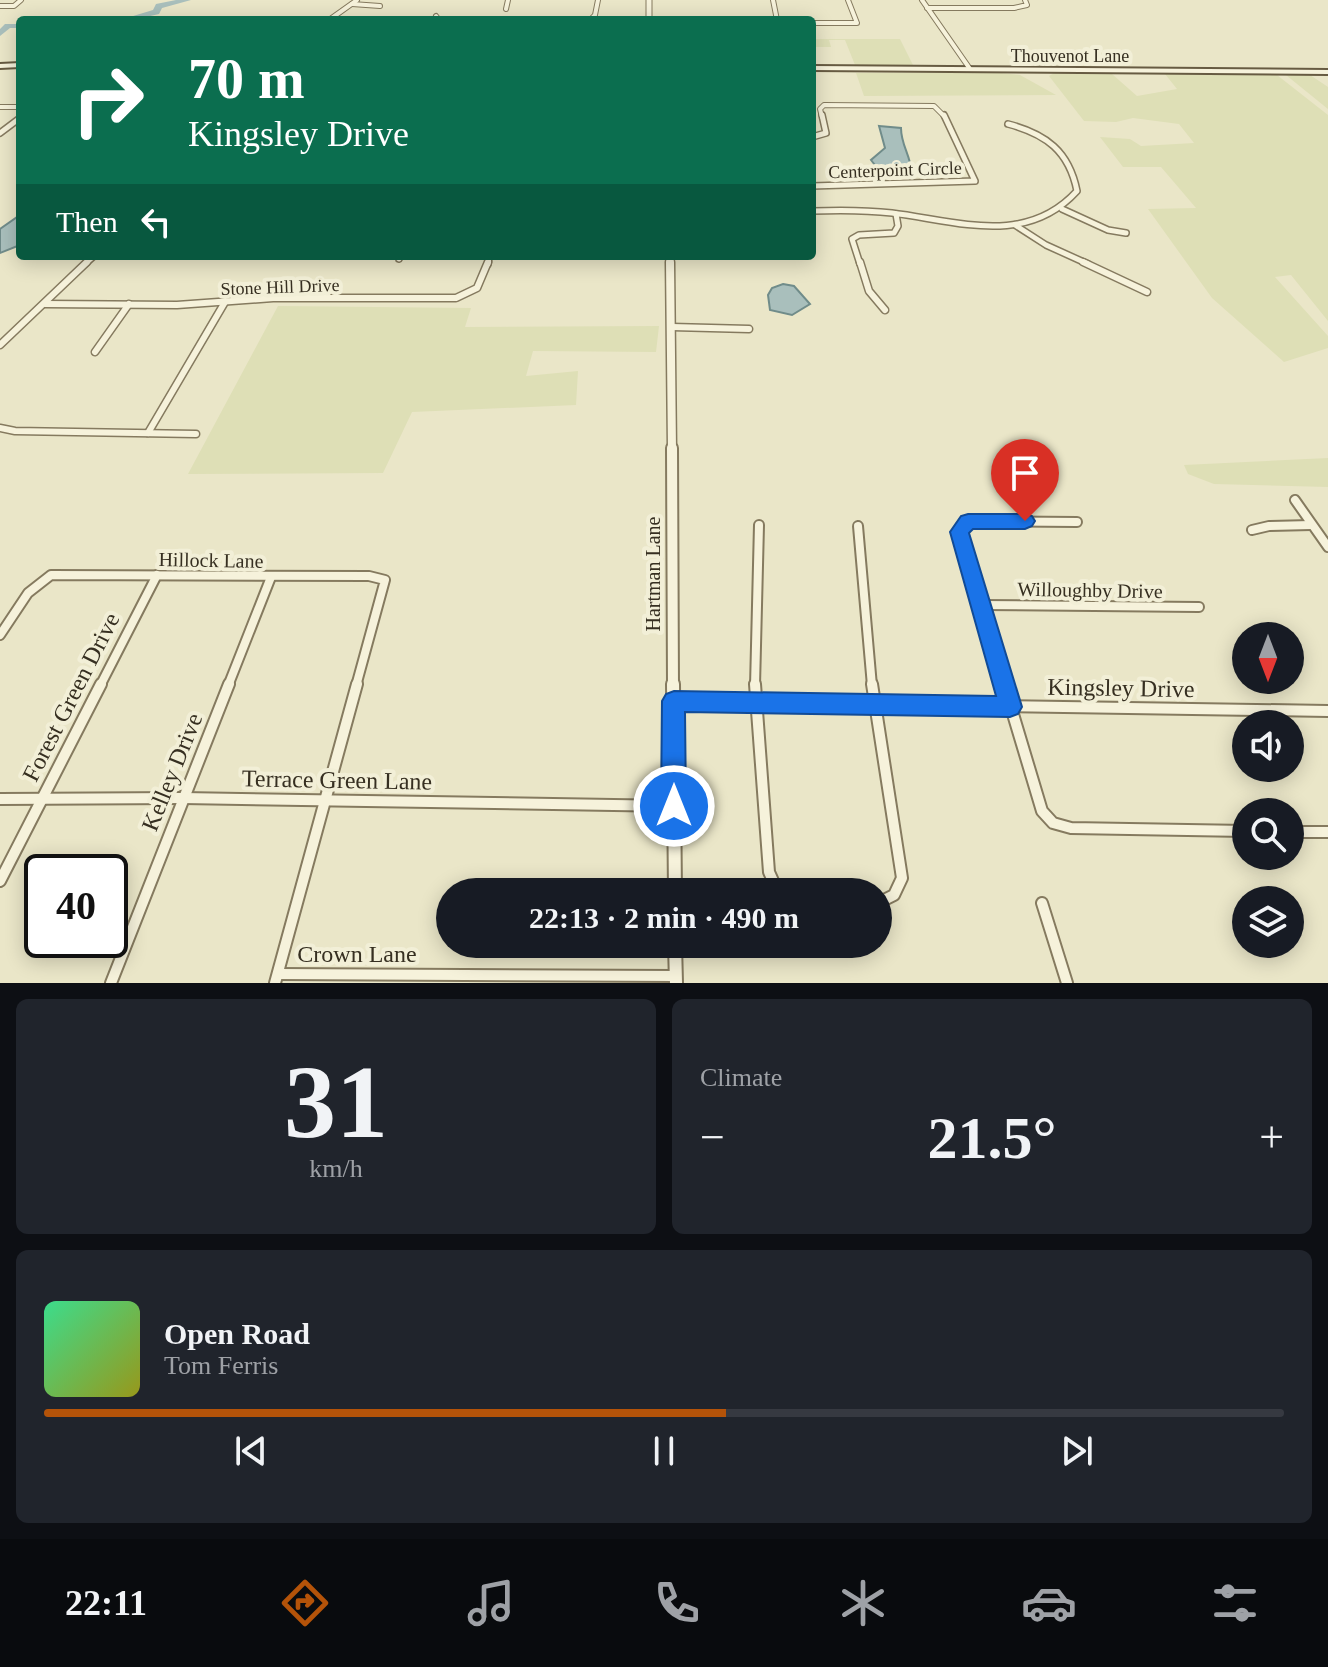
<!DOCTYPE html>
<meta charset="utf-8">
<style>
body{margin:0;font-family:Georgia,serif;background:#20242c;color:#f1f3f6;height:100vh;display:flex;flex-direction:column;font-size:30px;white-space:nowrap}
*{box-sizing:border-box;margin:0}
p{font-size:26px;color:#9ea1a6}
.icon{flex:none;width:44px;height:44px;fill:none;stroke:currentColor;stroke-width:2;stroke-linecap:round;stroke-linejoin:round}
.map{position:relative;height:983px;overflow:hidden}
.details{display:flex;flex-direction:column;gap:16px;padding:16px;background:#0d0f14;flex:1}
.details>*{flex:none}
.top-card{position:absolute;left:16px;top:16px;width:800px;height:244px;border-radius:8px;box-shadow:0 4px 20px #0003;background:#0b6e4f;color:#fff;overflow:hidden}
.needle{width:52px;rotate:180deg}
.tools{position:absolute;left:1232px;top:622px;display:grid;gap:16px}
.tools a{display:grid;place-items:center;width:72px;height:72px;border-radius:50%;background:#171b24;box-shadow:0 4px 20px #0003;font-size:40px}
.speed{position:absolute;left:24px;top:854px;display:flex;gap:16px;font-size:40px;font-weight:700;text-align:center}
.speed>*{display:grid;place-content:center;width:104px;height:104px;border-radius:50%;background:#171b24;box-shadow:0 4px 20px #0003;line-height:1}
.speed .limit{border:4px solid #111;border-radius:12px;background:#fff;color:#111}
.pin{position:absolute;display:grid;place-items:center;width:68px;height:68px;color:#fff;margin:-82px -34px;border-radius:50% 50% 50% 0;rotate:-45deg;box-shadow:0 0 8px #0007}
.pin .icon{rotate:45deg}
.me{position:absolute;width:88px;margin:-44px;rotate:0deg;stroke-linejoin:round;filter:drop-shadow(0 0 6px #0008)}
.turn{display:flex;align-items:center;gap:28px;height:168px;padding:0 40px;font-size:36px}
.turn .icon{width:104px;height:104px;stroke-width:2.5}
.turn b{display:block;font-size:56px;line-height:68px}
.then{display:flex;align-items:center;height:76px;padding:0 40px;background:#0003;gap:16px;font-size:30px}
.big{font-size:60px;font-weight:700;line-height:1.1}
.details .card{flex:1;display:flex;flex-direction:column;justify-content:center;gap:12px;min-width:0;padding:0 28px;border-radius:12px;background:#20242c}
.details .dial{align-items:center;gap:0}
.dial b{font-size:104px;line-height:1}
.song{display:flex;align-items:center;gap:24px}
.cover{width:96px;height:96px;border-radius:12px;background:linear-gradient(135deg,hsl(150 70% 55%),hsl(60 70% 35%))}
.played{height:8px;border-radius:4px;background:linear-gradient(90deg,#b45309 55%,#363941 55%)}
.keys{display:flex;justify-content:space-around;direction:ltr}
.heat{display:flex;justify-content:space-between;align-items:center;font-size:44px;direction:ltr}
.details .tiles{flex:1;display:grid;gap:16px;grid-template-columns:1fr 1fr}
.card:last-child{grid-column:span 2}
.trip{position:absolute;left:436px;top:878px;width:456px;height:80px;border-radius:40px;background:#171b24;box-shadow:0 4px 20px #0003;font-weight:700;line-height:80px;text-align:center}
.tab-bar{display:flex;height:128px;justify-content:space-around;align-items:center;background:#090b0e;color:#9ea1a6}
.tab-bar .icon{width:56px;height:56px}
.tab-bar .active{color:#b45309}
.tab-bar b{font-size:36px;color:#f1f3f6}
.map>svg:first-child{display:block}
.farmland{fill:#dedfb6}
.water{fill:#a9bfbc;stroke:#708c8a;stroke-width:2}
.lines{fill:none;stroke-linecap:round;stroke-linejoin:round}
.river{fill:#a9bfbc;fill-rule:evenodd}
.minor-far4-casing{stroke:#857a5f;stroke-width:6}
.minor-far3-casing{stroke:#857a5f;stroke-width:8}
.minor-far2-casing{stroke:#857a5f;stroke-width:9}
.minor-far1-casing{stroke:#857a5f;stroke-width:12}
.minor-casing{stroke:#857a5f;stroke-width:14}
.tertiary-far4-casing{stroke:#857a5f;stroke-width:7}
.tertiary-far3-casing{stroke:#857a5f;stroke-width:9}
.tertiary-far2-casing{stroke:#857a5f;stroke-width:11}
.tertiary-far1-casing{stroke:#857a5f;stroke-width:14}
.tertiary-casing{stroke:#857a5f;stroke-width:16}
.secondary-casing{stroke:#675b42;stroke-width:4}
.minor-far4{stroke:#f6f2db;stroke-width:4}
.minor-far3{stroke:#f6f2db;stroke-width:5}
.minor-far2{stroke:#f6f2db;stroke-width:6}
.minor-far1{stroke:#f6f2db;stroke-width:8}
.minor{stroke:#f6f2db;stroke-width:10}
.tertiary-far4{stroke:#f6f2db;stroke-width:5}
.tertiary-far3{stroke:#f6f2db;stroke-width:6}
.tertiary-far2{stroke:#f6f2db;stroke-width:8}
.tertiary-far1{stroke:#f6f2db;stroke-width:10}
.tertiary{stroke:#f6f2db;stroke-width:12}
.secondary{fill:#f6f2db;fill-rule:evenodd}
.route{fill:#1a73e8;stroke:#114b97;stroke-width:2}
.labels{text-anchor:middle;stroke-width:8;stroke-linejoin:round;paint-order:stroke}
.far-street-label{font-size:18px;fill:#362f21;stroke:#f2efd7}
.street-label{font-size:20px;fill:#362f21;stroke:#f2efd7}
.near-street-label{font-size:24px;fill:#362f21;stroke:#f2efd7}
</style>
<div class="map">
<svg width="1328" height="983" viewBox="0 0 1328 983">
<rect width="100%" height="100%" fill="#eae6c8"/>
<g class="farmland">
<polygon points="812,39 900,39 913,65 855,65 845,40 829,40 831,47 812,47"/>
<polygon points="856,73 1001,73 1020,75 1056,95 864,96"/>
<polygon points="1054,73 1112,74 1137,96 1177,89 1165,74 1277,75 1328,115 1328,321 1291,275 1275,277 1328,336 1328,348 1284,362 1212,298 1148,209 1196,208 1161,167 1123,167 1100,137 1130,139 1141,146 1194,143 1179,124 1133,118 1116,122 1084,121 1049,76"/>
<polygon points="1286,75 1310,75 1328,87 1328,109"/>
<polygon points="278,306 471,308 465,327 659,326 656,352 533,351 526,376 578,371 576,405 412,412 383,473 188,474"/>
<polygon points="1328,458 1328,487 1214,484 1188,474 1184,465"/>
</g>
<g class="water">
<path d="M879,126L901,128C901,146 911,155 912,175L882,174L871,160L885,148Z"/>
<polygon points="20,215 20,245 0,253 0,229"/>
<polygon points="783,284 794,286 810,304 792,315 770,310 768,295 772,288"/>
</g>
<g class="lines">
<g class="river">
<polygon points="176,0 191,0 162,8 159,14 133,20 120,20 153,10 156,4"/>
<polygon points="5,24 20,24 20,28 10,28 0,36 0,29"/>
</g>
<g class="minor-far4-casing">
<g id="minor-far4">
<polyline points="773,0 777,20"/>
<polyline points="922,0 970,69"/>
<polyline points="352,4 380,6"/>
<polyline points="0,6 14,6 21,0"/>
<polyline points="927,8 1014,8 1027,5 1025,0"/>
<polyline points="506,9 508,0"/>
<polyline points="436,16 439,20"/>
<polyline points="329,20 357,0"/>
<polyline points="590,20 595,15 598,0"/>
<polyline points="812,23 857,23 848,0"/>
<polyline points="0,107 20,107"/>
<polyline points="822,117 820,109 824,105 934,106 945,117"/>
</g>
</g>
<g class="minor-far3-casing">
<g id="minor-far3">
<polyline points="0,133 20,118"/>
<polyline points="812,137 826,133 822,115"/>
<polyline points="812,186 975,181 944,115"/>
<polyline points="1062,209 1108,230 1126,233"/>
<path d="M812,211C839,210 866,210 892,213C957,221 1026,247 1077,191C1069,151 1046,134 1008,124"/>
<polyline points="1015,225 1046,245 1088,264"/>
<polyline points="399,259 400,256"/>
<polyline points="85,264 94,256"/>
<polyline points="488,264 489,256"/>
<polyline points="860,264 852,239 859,235 894,233 898,226 896,214"/>
</g>
</g>
<g class="minor-far2-casing">
<g id="minor-far2">
<polyline points="860,262 869,291 885,310"/>
<polyline points="1083,262 1147,292"/>
<polyline points="45,304 177,305 273,298 456,298 477,288 488,262"/>
<polyline points="672,327 749,329"/>
<polyline points="0,345 87,262"/>
<polyline points="95,352 129,304"/>
<polyline points="0,428 15,431 196,434"/>
<polyline points="148,433 225,302"/>
</g>
</g>
<g class="minor-far1-casing">
<g id="minor-far1">
<polyline points="1295,500 1328,547"/>
<polyline points="858,526 872,686"/>
<polyline points="1252,530 1269,526 1311,525"/>
<polyline points="980,605 1199,607"/>
<polyline points="0,635 28,593 51,575 369,576 385,580 356,686"/>
<polyline points="100,686 157,575"/>
<polyline points="228,686 271,577"/>
<polyline points="755,686 759,525"/>
<polyline points="1005,686 959,532 963,523 974,521 1077,522"/>
</g>
</g>
<g class="minor-casing">
<g id="minor">
<polyline points="755,684 769,872 778,892"/>
<polyline points="872,684 902,878 894,895 878,903"/>
<polyline points="1004,684 1042,811 1053,823 1071,828 1246,831"/>
<polyline points="674,701 1328,711"/>
<polyline points="0,799 183,798 674,806"/>
<polyline points="1290,832 1328,832"/>
<polyline points="0,881 101,684"/>
<polyline points="1042,903 1067,983"/>
<polyline points="278,974 676,976"/>
<polyline points="111,983 229,684"/>
<polyline points="275,983 357,684"/>
</g>
</g>
<g class="tertiary-far4-casing">
<polyline id="tertiary-far4" points="649,0 649,20"/>
</g>
<g class="tertiary-far3-casing">
<polyline id="tertiary-far3" points="670,256 670,264"/>
</g>
<g class="tertiary-far2-casing">
<polyline id="tertiary-far2" points="670,262 672,450"/>
</g>
<g class="tertiary-far1-casing">
<polyline id="tertiary-far1" points="672,448 673,686"/>
</g>
<g class="tertiary-casing">
<g id="tertiary">
<polyline points="673,684 675,892"/>
<polyline points="675,944 676,983"/>
</g>
</g>
<g class="secondary-casing">
<g id="secondary">
<polygon points="20,63 20,67 0,68 0,64"/>
<polygon points="812,66 1328,70 1328,74 812,70"/>
</g>
</g>
<use href="#minor-far4" class="minor-far4"/>
<use href="#minor-far3" class="minor-far3"/>
<use href="#minor-far2" class="minor-far2"/>
<use href="#minor-far1" class="minor-far1"/>
<use href="#minor" class="minor"/>
<use href="#tertiary-far4" class="tertiary-far4"/>
<use href="#tertiary-far3" class="tertiary-far3"/>
<use href="#tertiary-far2" class="tertiary-far2"/>
<use href="#tertiary-far1" class="tertiary-far1"/>
<use href="#tertiary" class="tertiary"/>
<use href="#secondary" class="secondary"/>
</g>
<polygon class="route" points="968,514 1025,514 1032,516 1035,521 1032,526 1025,529 973,529 969,533 1022,707 1018,714 1010,717 685,712 686,806 682,814 674,818 665,814 661,806 662,701 666,694 674,691 996,696 950,532 961,516"/>
<g class="labels">
<g class="far-street-label">
<text x="1070" y="62">Thouvenot Lane</text>
<text transform="translate(895 170) rotate(-2)" y="6">Centerpoint Circle</text>
<text transform="translate(280 287) rotate(-2)" y="6">Stone Hill Drive</text>
</g>
<g class="street-label">
<text transform="translate(211 560) rotate(1)" y="7">Hillock Lane</text>
<text transform="translate(653 574) rotate(-90)" y="7">Hartman Lane</text>
<text transform="translate(1090 590) rotate(1)" y="7">Willoughby Drive</text>
</g>
<g class="near-street-label">
<text transform="translate(1121 688) rotate(1)" y="8">Kingsley Drive</text>
<text transform="translate(71 697) rotate(-63)" y="8">Forest Green Drive</text>
<text transform="translate(172 772) rotate(-68)" y="8">Kelley Drive</text>
<text transform="translate(337 780) rotate(1)" y="8">Terrace Green Lane</text>
<text x="357" y="962">Crown Lane</text>
</g>
</g>
</svg>
<div class="tools">
<a><svg class="needle" viewBox="-14 -14 28 28"><path d="M0-13l5 13h-10z" fill="#e53935"/><path d="M0 13l5-13h-10z" fill="#9ea1a6"/></svg></a>
<a><svg class="icon" aria-label="sound" viewBox="0 0 24 24"><path d="M4 9h4l5-4v14l-5-4H4zM17 9q2 3 0 6"/></svg></a>
<a><svg class="icon" aria-label="search" viewBox="0 0 24 24"><circle cx="10" cy="10" r="6"/><path d="M15 15l6 6"/></svg></a>
<a><svg class="icon" aria-label="layers" viewBox="0 0 24 24"><path d="M12 4l9 5-9 5-9-5zM3 14l9 5 9-5"/></svg></a>
</div>
<div class="speed"><div class="limit">40</div></div>
<div class="pin" style="left:1025px;top:521px;background:#d93025"><svg class="icon" aria-label="arrive" viewBox="0 0 24 24"><path d="M6 21V4h12l-3 4 3 4H6"/></svg></div>
<svg class="me" style="left:674px;top:806px" viewBox="-20 -20 40 40"><circle r="17" fill="#1a73e8" stroke="#fff" stroke-width="3"/><path d="M0-11L8 9 0 5-8 9z" fill="#fff"/></svg>
<div class="trip">22:13 · 2 min · 490 m</div>
<div class="top-card">
<div class="turn"><svg class="icon" aria-label="right" viewBox="0 0 24 24"><path d="M7 20v-9h11M14 6l5 5-5 5"/></svg><div><b>70 m</b>Kingsley Drive</div></div>
<div class="then">Then<svg class="icon" aria-label="left" viewBox="0 0 24 24"><path d="M17 20v-9H6M10 6l-5 5 5 5"/></svg></div>
</div>
</div>
<section class="details">
<div class="tiles">
<div class="card dial"><b>31</b><p>km/h</p></div>
<div class="card"><p>Climate</p>
<div class="heat"><a>−</a><b class="big">21.5°</b><a>+</a></div>
</div>
<div class="card">
<div class="song"><i class="cover"></i><div><b>Open Road</b><p>Tom Ferris</p></div></div>
<div class="played"></div>
<div class="keys"><svg class="icon" aria-label="previous" viewBox="0 0 24 24"><path d="M18 5L8 12l10 7zM5 5v14"/></svg><svg class="icon" aria-label="pause" viewBox="0 0 24 24"><path d="M8 5v14M16 5v14"/></svg><svg class="icon" aria-label="next" viewBox="0 0 24 24"><path d="M6 5l10 7-10 7zM19 5v14"/></svg></div>
</div>
</div>
</section>
<nav class="tab-bar">
<b>22:11</b>
<svg class="icon active" aria-label="directions" viewBox="0 0 24 24"><path d="M12 3l9 9-9 9-9-9zM9 14v-3h6M13 9l2 2-2 2"/></svg>
<svg class="icon" aria-label="music" viewBox="0 0 24 24"><path d="M9 18V5l10-2v13"/><circle cx="6" cy="18" r="3"/><circle cx="16" cy="16" r="3"/></svg>
<svg class="icon" aria-label="phone" viewBox="0 0 24 24"><path d="M5 4h4l2 5-3 2q2 4 5 5l2-3 5 2v4C11 20 4 13 5 4z"/></svg>
<svg class="icon" aria-label="climate" viewBox="0 0 24 24"><path d="M12 3v18M4 7l16 10M4 17L20 7"/></svg>
<svg class="icon" aria-label="car" viewBox="0 0 24 24"><path d="M5 17H2v-5l4-1 3-4h7l3 4 3 1v5h-3M9 17h6M6 11h13"/><circle cx="7" cy="17" r="2"/><circle cx="17" cy="17" r="2"/></svg>
<svg class="icon" aria-label="filters" viewBox="0 0 24 24"><path d="M4 7h16M4 17h16"/><circle cx="9" cy="7" r="2"/><circle cx="15" cy="17" r="2"/></svg>
</nav>
